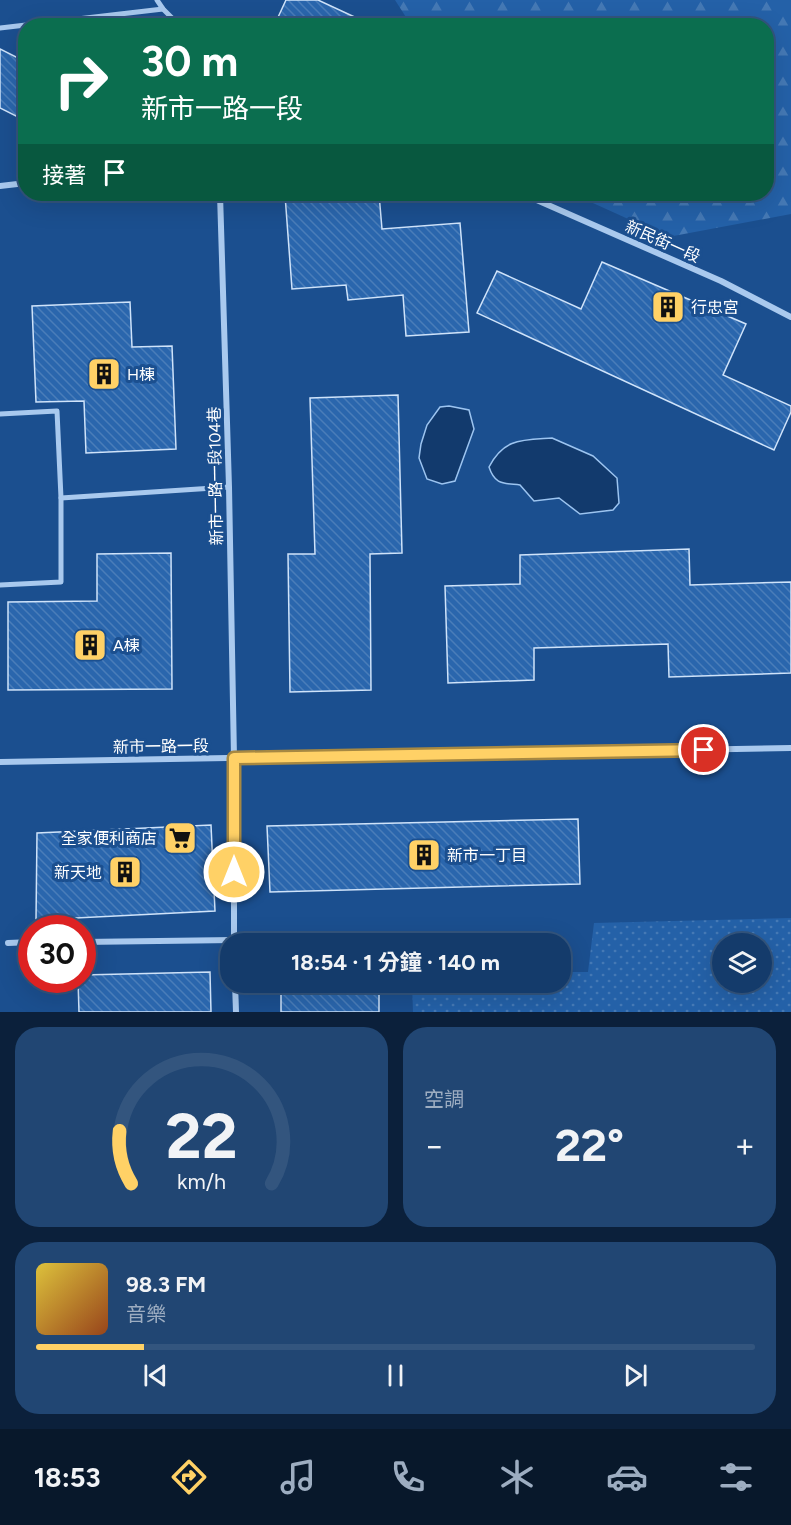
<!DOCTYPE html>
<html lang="zh-TW">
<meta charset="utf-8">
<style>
body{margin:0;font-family:Figtree,"Noto Sans TC",sans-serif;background:#214673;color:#f1f3f6;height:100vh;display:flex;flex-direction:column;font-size:22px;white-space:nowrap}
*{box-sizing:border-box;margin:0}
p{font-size:20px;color:#9dadc1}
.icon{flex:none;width:33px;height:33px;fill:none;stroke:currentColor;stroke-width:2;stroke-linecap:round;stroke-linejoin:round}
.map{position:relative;height:1012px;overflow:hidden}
.side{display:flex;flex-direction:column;gap:15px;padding:15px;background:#0b203b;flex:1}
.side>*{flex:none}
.guide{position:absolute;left:18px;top:18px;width:756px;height:183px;border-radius:24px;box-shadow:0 6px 24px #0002,0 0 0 2px #33557e;background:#0b6e4f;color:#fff;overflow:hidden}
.fabs{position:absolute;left:712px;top:933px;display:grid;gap:12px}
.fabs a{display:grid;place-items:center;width:60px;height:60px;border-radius:50%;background:#143b6b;box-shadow:0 6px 24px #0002,0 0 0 2px #33557e;font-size:30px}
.speed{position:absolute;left:18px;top:915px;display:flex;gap:12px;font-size:30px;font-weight:700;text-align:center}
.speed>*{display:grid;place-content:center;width:78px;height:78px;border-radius:50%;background:#143b6b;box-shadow:0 6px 24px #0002,0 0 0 2px #33557e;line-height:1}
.speed .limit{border:9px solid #d22;background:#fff;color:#111}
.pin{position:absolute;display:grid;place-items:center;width:51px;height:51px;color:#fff;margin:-26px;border:3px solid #fff;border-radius:50%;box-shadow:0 2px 6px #0007}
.me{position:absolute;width:66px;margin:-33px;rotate:0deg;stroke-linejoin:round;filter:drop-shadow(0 0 4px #0008)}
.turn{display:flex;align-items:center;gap:21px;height:126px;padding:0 24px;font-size:27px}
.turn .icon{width:78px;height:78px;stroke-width:2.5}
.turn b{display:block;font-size:42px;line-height:51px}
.then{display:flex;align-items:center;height:57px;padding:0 24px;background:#0003;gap:12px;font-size:22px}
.big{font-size:45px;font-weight:700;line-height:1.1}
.side .tile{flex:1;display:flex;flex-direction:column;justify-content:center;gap:9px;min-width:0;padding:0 21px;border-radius:24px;background:#214673}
.side .dial{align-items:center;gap:0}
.dial svg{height:156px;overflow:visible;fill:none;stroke:#33557e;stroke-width:7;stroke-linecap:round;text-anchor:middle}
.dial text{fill:#f1f3f6;stroke:none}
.song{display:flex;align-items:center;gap:18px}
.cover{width:72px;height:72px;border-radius:9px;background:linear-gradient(135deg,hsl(50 70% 55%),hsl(20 70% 35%))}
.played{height:6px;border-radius:3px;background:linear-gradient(90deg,#ffd166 15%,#33557e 15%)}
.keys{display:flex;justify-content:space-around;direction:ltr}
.heat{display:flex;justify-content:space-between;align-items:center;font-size:33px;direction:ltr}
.side .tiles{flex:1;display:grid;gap:15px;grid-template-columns:1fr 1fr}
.tile:last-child{grid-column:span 2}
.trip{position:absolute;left:220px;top:933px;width:351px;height:60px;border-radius:24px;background:#143b6b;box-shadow:0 6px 24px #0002,0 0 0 2px #33557e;font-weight:700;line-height:60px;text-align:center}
.tabs{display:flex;height:96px;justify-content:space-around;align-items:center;background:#08182b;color:#9dadc1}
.tabs .icon{width:42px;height:42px}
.tabs .on{color:#ffd166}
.tabs b{font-size:27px;color:#f1f3f6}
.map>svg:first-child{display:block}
.grass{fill:url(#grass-dots);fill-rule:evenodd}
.forest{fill:url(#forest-firs)}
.water{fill:#123a6d;stroke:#9cc4f0;stroke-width:1.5}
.building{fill:url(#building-back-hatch);stroke:#cfe3fa;stroke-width:1.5}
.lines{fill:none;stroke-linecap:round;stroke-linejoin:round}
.pedestrian{stroke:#a9c9ee;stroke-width:5}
.minor{stroke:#a9c9ee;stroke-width:6}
.route-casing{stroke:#a68842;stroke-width:15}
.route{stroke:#ffd166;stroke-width:10}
.labels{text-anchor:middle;stroke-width:6;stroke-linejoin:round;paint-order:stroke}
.street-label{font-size:16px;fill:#fff;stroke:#1b4f8f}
.poi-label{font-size:16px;fill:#fff;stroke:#1b4f8f;text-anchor:start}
</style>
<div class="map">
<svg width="791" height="1012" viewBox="0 0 791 1012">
<defs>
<pattern id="grass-dots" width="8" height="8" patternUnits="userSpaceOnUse" patternTransform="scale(1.5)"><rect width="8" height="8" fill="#2461a8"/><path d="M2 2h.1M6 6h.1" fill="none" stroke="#4579b5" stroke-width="1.8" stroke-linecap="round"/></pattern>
<pattern id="forest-firs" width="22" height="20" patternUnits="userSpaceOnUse" patternTransform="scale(1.5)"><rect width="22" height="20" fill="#2461a8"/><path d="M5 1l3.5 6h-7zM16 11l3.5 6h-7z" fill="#4579b5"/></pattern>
<pattern id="building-back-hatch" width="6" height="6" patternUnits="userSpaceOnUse" patternTransform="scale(1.5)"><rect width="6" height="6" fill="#2a66ad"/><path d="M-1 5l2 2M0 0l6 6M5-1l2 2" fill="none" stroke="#4a7db9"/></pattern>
</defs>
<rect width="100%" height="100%" fill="#1b4f8f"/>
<path class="grass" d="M791,918V1012H413L412,983L561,982V972H588L594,923ZM723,944H762V982H723Z"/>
<polygon class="forest" points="395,0 791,0 791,214 668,237 573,194 766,194 766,26 411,25"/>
<g class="water">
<polygon points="449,406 469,410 474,429 455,481 442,484 427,479 419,458 421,444 427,425 440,407"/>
<path d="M552,438L593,456L617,478L619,503L613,510L580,514L559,498L534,501L520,485C503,483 495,485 489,467C504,438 522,440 552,438Z"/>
</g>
<g class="building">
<polygon points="286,0 318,0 374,26 274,26"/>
<polygon points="0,49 26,62 26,121 0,108"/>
<polygon points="306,194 379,194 382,229 460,223 469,332 406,336 403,295 348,300 346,285 292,289 285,195"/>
<polygon points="602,262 746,324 723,375 791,406 791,412 774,450 477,313 497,271 581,309"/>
<polygon points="130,302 132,347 172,346 176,449 86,453 84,401 36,402 32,306"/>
<polygon points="398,395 402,553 370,554 371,690 290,692 288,554 315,554 310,398"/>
<polygon points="689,549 690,585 791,582 791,673 669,677 668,644 534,648 534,680 448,683 445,586 520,584 520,555"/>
<polygon points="171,553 172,689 8,690 8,602 97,601 97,554"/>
<polygon points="578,819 580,884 270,892 267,826"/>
<polygon points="211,825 215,911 36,920 37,833"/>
<polygon points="210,972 211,1012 79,1012 78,980 82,980 82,975"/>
<rect x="281" y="982" width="98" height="30"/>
</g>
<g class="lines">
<g class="pedestrian">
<polyline points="157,0 163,9 180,26"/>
<polyline points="0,28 163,9"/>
<polyline points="0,414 57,411 61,498 61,582 0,585"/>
<polyline points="61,498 229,487"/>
</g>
<g class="minor">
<polyline points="0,186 26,183"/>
<polyline points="220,194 229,487 234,758 234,944"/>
<polyline points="523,194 721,281 791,317"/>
<polyline points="0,762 791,748"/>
<polyline points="82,942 234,940 474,934"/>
<polyline points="8,943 32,942"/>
<polyline points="235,982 236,1012"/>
</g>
</g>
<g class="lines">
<g class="route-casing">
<polyline id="route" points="234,872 234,758 704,750"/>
</g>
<use href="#route" class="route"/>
</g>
<defs>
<g id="building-square" transform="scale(1.725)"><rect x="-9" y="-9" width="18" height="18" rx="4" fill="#ffd166" stroke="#1b4f8f"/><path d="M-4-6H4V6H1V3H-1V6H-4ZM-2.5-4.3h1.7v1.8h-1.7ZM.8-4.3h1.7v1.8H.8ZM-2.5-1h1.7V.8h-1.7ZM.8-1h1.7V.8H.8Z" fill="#111"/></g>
<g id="supermarket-square" transform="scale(1.725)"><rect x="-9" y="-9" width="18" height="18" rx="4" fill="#ffd166" stroke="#1b4f8f"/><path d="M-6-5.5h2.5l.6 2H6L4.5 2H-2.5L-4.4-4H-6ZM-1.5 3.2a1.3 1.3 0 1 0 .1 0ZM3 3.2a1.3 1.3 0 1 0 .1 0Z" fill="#111"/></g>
</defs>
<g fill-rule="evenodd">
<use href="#building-square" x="668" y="307"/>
<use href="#building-square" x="104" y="374"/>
<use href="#building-square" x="90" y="645"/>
<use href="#supermarket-square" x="180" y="838"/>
<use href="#building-square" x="424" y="855"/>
<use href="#building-square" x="125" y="872"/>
</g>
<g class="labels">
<g class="street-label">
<text transform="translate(663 241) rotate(24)" y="6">新民街一段</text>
<text transform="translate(215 476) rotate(-91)" y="6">新市一路一段104巷</text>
<text transform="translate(161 746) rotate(-1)" y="6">新市一路一段</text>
</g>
<g class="poi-label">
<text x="691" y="313">行忠宮</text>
<text x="127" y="380">H棟</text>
<text x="113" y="651">A棟</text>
<text x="157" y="844" text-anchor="end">全家便利商店</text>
<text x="447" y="861">新市一丁目</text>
<text x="102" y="878" text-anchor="end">新天地</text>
</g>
</g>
</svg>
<div class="fabs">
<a><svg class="icon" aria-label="layers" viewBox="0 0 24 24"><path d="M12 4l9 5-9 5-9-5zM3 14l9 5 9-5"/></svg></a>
</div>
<div class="speed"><div class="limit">30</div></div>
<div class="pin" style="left:704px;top:750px;background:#d93025"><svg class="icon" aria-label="arrive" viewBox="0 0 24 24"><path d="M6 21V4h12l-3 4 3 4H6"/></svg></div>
<svg class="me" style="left:234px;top:872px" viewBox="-20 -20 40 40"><circle r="17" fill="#ffd166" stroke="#fff" stroke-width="3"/><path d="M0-11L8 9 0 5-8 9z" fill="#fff"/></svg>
<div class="trip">18:54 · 1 分鐘 · 140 m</div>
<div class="guide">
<div class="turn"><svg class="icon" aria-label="right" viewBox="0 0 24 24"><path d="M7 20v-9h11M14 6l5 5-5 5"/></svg><div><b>30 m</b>新市一路一段</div></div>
<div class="then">接著<svg class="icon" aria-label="arrive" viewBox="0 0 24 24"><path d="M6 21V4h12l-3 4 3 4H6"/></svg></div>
</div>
</div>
<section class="side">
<div class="tiles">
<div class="tile dial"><svg viewBox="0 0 100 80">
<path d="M14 69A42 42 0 1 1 86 69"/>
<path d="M14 69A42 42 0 0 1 8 42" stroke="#ffd166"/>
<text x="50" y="56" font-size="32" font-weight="700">22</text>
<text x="50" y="72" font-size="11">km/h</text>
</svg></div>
<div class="tile"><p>空調</p>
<div class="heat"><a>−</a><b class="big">22°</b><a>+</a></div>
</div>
<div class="tile">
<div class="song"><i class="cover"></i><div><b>98.3 FM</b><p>音樂</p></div></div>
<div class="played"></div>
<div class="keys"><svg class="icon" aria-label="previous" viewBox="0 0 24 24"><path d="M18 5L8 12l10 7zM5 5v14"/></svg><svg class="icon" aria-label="pause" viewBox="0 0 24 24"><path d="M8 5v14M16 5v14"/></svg><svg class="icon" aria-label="next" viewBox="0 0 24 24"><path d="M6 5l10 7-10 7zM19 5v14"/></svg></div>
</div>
</div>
</section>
<nav class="tabs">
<b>18:53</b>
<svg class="icon on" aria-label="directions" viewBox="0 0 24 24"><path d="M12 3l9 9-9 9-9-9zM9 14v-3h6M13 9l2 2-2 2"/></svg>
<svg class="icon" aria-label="music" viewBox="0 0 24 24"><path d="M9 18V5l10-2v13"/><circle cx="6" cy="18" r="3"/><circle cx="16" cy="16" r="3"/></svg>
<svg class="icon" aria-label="phone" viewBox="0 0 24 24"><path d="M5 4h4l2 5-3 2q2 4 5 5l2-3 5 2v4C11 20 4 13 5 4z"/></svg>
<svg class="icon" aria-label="climate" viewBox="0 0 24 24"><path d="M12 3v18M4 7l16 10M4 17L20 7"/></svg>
<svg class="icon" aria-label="car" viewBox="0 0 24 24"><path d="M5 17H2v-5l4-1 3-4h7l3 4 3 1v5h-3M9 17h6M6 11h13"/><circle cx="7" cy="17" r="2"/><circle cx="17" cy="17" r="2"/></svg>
<svg class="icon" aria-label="filters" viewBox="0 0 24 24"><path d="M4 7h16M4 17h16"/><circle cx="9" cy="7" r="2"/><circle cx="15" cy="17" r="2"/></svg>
</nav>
